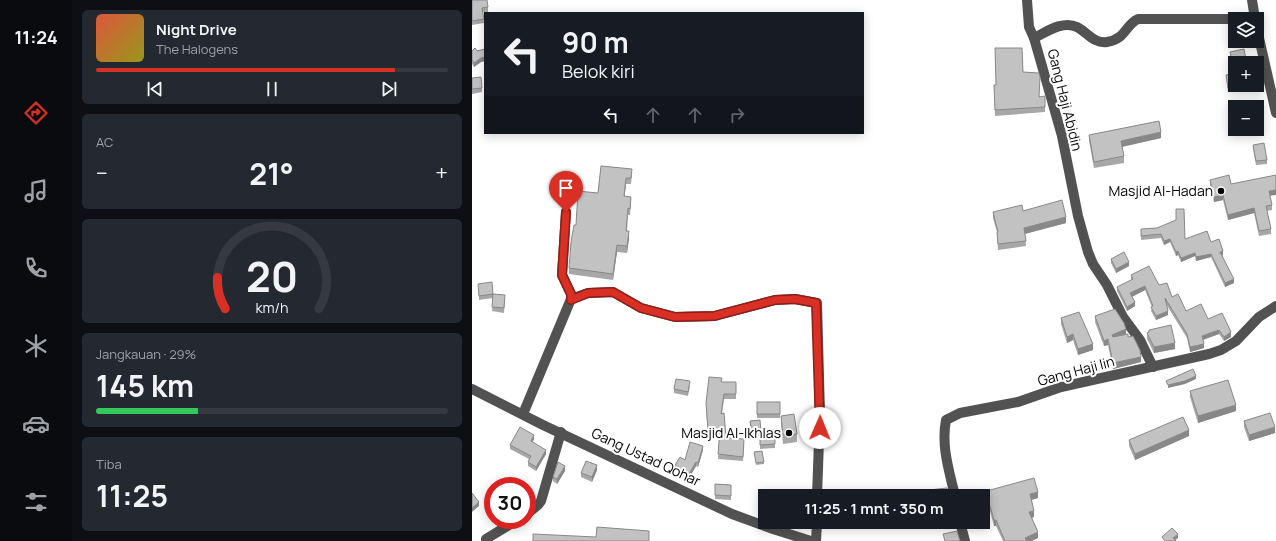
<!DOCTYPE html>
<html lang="id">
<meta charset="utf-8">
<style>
body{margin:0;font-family:Manrope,sans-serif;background:#242831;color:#f1f3f6;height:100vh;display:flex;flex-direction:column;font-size:15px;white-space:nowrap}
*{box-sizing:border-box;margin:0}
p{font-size:13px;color:#9ea1a6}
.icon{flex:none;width:22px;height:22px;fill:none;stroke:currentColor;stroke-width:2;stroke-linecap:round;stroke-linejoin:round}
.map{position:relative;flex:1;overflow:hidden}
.sheet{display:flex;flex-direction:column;gap:10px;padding:10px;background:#0d0f14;width:400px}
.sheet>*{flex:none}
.hud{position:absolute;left:12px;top:12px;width:380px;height:122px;border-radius:0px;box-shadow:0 2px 10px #0003;background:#171b24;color:#f1f3f6;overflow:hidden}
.controls{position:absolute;left:756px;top:12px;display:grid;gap:8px}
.controls a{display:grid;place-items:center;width:36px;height:36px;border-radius:0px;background:#171b24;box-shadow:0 2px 10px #0003;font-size:20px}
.speed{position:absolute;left:12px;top:477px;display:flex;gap:8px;font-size:20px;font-weight:700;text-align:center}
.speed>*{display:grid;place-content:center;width:52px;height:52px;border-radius:50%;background:#171b24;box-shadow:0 2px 10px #0003;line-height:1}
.speed .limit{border:6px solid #d22;background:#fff;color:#111}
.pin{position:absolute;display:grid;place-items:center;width:34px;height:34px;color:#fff;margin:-41px -17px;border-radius:50% 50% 50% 0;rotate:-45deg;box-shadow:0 0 4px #0007}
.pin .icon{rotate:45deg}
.me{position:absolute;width:44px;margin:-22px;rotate:1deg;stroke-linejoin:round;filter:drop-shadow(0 0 3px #0008)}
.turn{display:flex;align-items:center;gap:14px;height:84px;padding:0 12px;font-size:18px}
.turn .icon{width:52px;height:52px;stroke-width:2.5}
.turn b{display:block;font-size:28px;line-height:34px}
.lanes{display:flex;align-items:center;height:38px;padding:0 12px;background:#0003;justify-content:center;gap:20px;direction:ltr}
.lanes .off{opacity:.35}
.big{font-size:30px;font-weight:700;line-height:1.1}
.sheet .card{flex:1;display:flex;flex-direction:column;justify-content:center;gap:6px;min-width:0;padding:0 14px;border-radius:6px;background:#242831}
.sheet .dial{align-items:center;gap:0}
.dial svg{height:104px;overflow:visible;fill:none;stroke:#363941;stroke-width:7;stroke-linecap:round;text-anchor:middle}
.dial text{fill:#f1f3f6;stroke:none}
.song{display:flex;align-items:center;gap:12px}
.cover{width:48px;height:48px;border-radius:6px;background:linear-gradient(135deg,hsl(10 70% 55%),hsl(60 70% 35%))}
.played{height:4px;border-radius:2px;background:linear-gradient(90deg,#d93025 85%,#363941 85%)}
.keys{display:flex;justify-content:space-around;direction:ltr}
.heat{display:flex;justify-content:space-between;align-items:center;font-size:22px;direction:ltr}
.charge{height:6px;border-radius:3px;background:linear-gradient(90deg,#34c759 29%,#363941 0)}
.trip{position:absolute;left:286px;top:489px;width:232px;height:40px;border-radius:0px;background:#171b24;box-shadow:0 2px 10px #0003;font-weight:700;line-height:40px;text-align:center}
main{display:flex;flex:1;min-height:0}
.dock{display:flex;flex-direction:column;width:72px;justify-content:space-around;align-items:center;background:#090b0e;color:#9ea1a6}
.dock .icon{width:28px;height:28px}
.dock .on{color:#d93025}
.dock b{font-size:18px;color:#f1f3f6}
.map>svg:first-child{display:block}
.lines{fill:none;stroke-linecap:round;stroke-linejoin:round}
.minor{stroke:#525252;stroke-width:10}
.wall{fill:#a7a7a7;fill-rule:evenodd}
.shaded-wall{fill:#888}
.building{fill:#c2c2c2;stroke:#888}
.route-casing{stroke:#8d1f18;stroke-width:10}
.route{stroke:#d93025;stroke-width:7}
.poi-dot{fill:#000;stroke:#fff;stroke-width:1.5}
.labels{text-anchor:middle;stroke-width:4;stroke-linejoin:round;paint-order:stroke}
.street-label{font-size:14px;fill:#000;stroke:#fff}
.poi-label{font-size:14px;fill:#000;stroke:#fff;text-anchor:end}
</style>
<main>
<nav class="dock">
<b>11:24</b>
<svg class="icon on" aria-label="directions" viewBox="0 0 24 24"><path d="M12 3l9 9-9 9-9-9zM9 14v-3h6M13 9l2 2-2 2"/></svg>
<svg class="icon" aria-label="music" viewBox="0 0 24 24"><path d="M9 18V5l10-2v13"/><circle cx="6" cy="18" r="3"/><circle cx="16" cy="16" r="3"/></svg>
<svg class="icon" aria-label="phone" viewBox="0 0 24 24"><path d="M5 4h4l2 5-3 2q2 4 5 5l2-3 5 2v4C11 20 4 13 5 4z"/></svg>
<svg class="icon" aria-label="climate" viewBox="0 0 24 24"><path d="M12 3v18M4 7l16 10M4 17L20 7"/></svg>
<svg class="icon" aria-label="car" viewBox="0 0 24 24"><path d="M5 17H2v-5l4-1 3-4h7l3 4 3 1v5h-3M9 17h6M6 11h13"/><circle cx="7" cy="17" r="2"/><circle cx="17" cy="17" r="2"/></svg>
<svg class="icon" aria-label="filters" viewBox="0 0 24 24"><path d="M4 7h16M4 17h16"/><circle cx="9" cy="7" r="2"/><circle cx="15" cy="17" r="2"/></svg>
</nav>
<section class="sheet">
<div class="card">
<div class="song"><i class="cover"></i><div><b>Night Drive</b><p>The Halogens</p></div></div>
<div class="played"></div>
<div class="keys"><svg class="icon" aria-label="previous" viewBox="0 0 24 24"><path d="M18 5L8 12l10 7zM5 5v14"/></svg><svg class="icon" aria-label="pause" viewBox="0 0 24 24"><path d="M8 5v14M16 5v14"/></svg><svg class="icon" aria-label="next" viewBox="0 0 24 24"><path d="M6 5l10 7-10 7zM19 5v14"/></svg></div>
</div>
<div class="card"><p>AC</p>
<div class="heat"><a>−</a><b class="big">21°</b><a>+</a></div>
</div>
<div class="card dial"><svg viewBox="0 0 100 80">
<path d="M14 69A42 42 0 1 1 86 69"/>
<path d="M14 69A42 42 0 0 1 8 45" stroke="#d93025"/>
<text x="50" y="56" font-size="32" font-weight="700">20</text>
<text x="50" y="72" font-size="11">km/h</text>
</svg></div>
<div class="card"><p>Jangkauan · 29%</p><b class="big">145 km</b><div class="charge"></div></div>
<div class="card"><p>Tiba</p><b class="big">11:25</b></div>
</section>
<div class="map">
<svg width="804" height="541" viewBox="0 0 804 541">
<rect width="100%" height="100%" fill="#fff"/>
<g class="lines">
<g class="minor">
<polyline points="555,0 557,27 562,38"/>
<polyline points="780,0 783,19"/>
<polyline points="765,19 782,17"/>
<polyline points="785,29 804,113"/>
<polyline points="99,299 116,293 141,292 169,308 203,317 243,316 303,300 323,299 345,303 348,414 345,496"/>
<path d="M681,367L668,340L651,317L635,285L621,264L616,252L606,216L590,136L562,38C574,32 591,20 605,27C615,32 622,44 635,42C654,39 653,25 666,19H763"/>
<polyline points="0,389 71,425 260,514 301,529 339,541"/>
<polyline points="51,414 99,299 99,294 90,275 94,212"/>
<path d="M483,496C477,470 469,446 474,420L488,413L546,402L589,387L737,354L749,350L764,341L787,317L804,306"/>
<polyline points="55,514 66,505 69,501 89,432"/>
<polyline points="488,522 493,541"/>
<polyline points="14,539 45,520"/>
<polyline points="344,541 345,522"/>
</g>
</g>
<g class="wall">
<polygon points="0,0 16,7 16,12 11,12 12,23 0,25"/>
<polygon points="13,49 13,61 9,62 2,67 0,64 0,51 5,51"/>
<path d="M772,49L774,59L786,58L788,86L756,92L754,75L759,74L758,65V61H759L758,52ZM763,63H785V85H763Z"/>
<polygon points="551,72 568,97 573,107 573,112 523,116 522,85 524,85"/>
<polygon points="0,78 10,88 10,92 0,94"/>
<polygon points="617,135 689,138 650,147 652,156 652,163 622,168 617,141"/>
<polygon points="781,145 795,160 795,164 784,165 781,149"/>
<polygon points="129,166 160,175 159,184 154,184 152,196 159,203 158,215 156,215 155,231 157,238 155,253 145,252 141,280 97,274 97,268 104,225 126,193"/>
<polygon points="738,180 759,184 798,196 800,205 800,210 795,211 799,229 799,234 787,236 782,213 756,220 751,200 742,202 738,185"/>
<polygon points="551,211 594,223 553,234 554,246 526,250 525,237 525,232 521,218 521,212"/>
<polygon points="669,229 713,239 739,242 751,255 750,256 762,283 753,287 739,257 724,261 723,256 709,262 706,255 704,256 698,242 692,245 689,238 669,240"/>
<polygon points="639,259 657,266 644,273 639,263"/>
<polygon points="659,275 687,285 700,297 714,311 736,319 759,337 752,341 747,334 731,340 732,348 718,352 715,338 694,304 696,315 684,320 679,311 680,307 673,290 659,297 663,306 655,311 645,291 645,287 659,280"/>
<polygon points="6,284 21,294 33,299 32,313 20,311 21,298 7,300"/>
<polygon points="623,316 654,335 656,337 669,362 641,369 636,345 632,346 623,322"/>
<polygon points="589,318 621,350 606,355 601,340 595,343 589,324"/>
<polygon points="677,330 703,349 682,353 675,339 675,333 677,332"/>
<polygon points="250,382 264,382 264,399 252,399 250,414 254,438 272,444 271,461 246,459 248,434 236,435 234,408"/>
<polygon points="218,386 216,396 202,393 202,389"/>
<polygon points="718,391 764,411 726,423 718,397"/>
<rect x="285" y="402" width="23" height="16"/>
<polygon points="309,416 325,434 325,442 311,444 309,424"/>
<polygon points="288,420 289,435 303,434 303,448 288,449 288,436 280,437 278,425 278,421"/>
<polygon points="772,421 803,433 777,441 772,427"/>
<polygon points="717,436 663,460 657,446 657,440"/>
<polygon points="62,439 60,442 74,454 64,471 56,466 56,462 57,459 38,449 38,445"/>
<polygon points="231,450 226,467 224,466 217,478 203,470 203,465"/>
<polygon points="282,452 292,462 292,464 284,465"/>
<polygon points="125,470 120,482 109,477 109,473"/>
<polygon points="93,471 85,484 81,481 81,477"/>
<polygon points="243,484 259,485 259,500 243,499"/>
<polygon points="511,496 566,498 560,500 562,517 560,518 566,538 559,541 531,541 524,526 522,526 518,511"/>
</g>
<g class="shaded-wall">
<polygon points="13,57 13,61 9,62 2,67 2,63 9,58"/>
<polygon points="689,132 689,138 649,147 649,141"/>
<polygon points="154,178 154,184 152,202 152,196"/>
<polygon points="804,190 804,195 797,196 797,191"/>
<polygon points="751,195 751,200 742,202 742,197"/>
<polygon points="782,208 782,213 756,220 756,215"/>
<polygon points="594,217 594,223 552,234 552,228"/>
<polygon points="157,231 157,238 155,253 155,246"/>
<polygon points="698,239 698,242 692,245 692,241"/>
<polygon points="145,245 145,252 141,280 141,274"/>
<polygon points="706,251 706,255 704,256 704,252"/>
<polygon points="751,251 751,255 748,256 748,252"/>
<polygon points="723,253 723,256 709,262 709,258"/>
<polygon points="739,254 739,257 724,261 724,257"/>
<polygon points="657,262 657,266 644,273 644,269"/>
<polygon points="762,279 762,283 753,287 753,283"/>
<polygon points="673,286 673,290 658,298 658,293"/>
<polygon points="663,302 663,306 655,311 655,307"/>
<polygon points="696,311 696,315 684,320 684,316"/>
<polygon points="654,329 654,335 640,341 640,335"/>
<polygon points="747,330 747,334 730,340 730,336"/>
<polygon points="759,332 759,337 752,341 752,337"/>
<polygon points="601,334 601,340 595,343 595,337"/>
<polygon points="636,339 636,345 632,346 632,341"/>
<polygon points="703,343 703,349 682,353 682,347"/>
<polygon points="621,344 621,350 606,355 606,349"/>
<polygon points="732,344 732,348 718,352 718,347"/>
<polygon points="669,357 669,362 641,369 641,363"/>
<polygon points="724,376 724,379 713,384 696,388 696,385"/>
<polygon points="764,405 764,411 726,423 726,416"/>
<polygon points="803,427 803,433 777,441 777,435"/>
<polygon points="717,430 717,436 663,460 663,454"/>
<polygon points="62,435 62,439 59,445 59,441"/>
<polygon points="231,446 231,450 226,467 226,463"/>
<polygon points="74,450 74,454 64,471 64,467"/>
<polygon points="224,462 224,466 217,478 217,474"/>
<polygon points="125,465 125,470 120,482 120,477"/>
<polygon points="93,466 93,471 85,484 85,479"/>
<polygon points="566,492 566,498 558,500 558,494"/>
<polygon points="7,502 7,506 0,512 0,508"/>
<polygon points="518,506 518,511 511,513 511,507"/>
<polygon points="562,511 562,517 557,518 557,512"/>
<rect x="522" y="520" width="2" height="6"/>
<polygon points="566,532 566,538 560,541 553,541 553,538"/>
<polygon points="706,534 706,538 702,541 701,538"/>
</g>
<g class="building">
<polygon points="0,0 15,0 16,7 10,8 12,19 0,21"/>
<polygon points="3,48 5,51 13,49 13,57 9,58 2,63 0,60 0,51"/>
<polygon points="523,48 550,48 551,72 567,73 568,77 567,97 573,96 573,107 523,110 522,85 524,85"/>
<polygon points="772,49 774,59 786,58 788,82 785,83 785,63 763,63 763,85 772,85 756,88 754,75 760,74 758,61 760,61 758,52"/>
<polygon points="9,77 10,88 0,89 0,78"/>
<polygon points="687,121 689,132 649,141 652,156 622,162 617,135"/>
<polygon points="792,143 795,160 784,161 781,145"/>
<polygon points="129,166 160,169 159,178 154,178 152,196 159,197 158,209 156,208 154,231 157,231 155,246 145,245 141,274 97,268 99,242 102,225 104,225 106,191 126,193"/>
<polygon points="757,175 759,184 804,175 804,190 797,191 800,205 794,206 799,229 787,231 782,208 756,215 751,195 742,197 738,180"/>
<polygon points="590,200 594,217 552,228 554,241 526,244 525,232 526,232 521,212 550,205 551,211"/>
<polygon points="704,209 712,209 713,239 735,231 739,242 747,239 751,251 748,252 762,279 753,283 739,254 724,257 723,253 709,258 706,251 704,252 698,239 692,241 689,234 669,236 669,229 685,228 704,220"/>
<polygon points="652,252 657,262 644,269 639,259"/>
<polygon points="677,266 687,285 695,283 700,297 706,294 714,311 729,304 736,319 750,313 759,332 752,337 747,330 730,336 732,344 718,347 715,334 693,298 696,311 684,316 679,307 681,306 673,286 658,293 663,302 655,307 645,287 661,279 659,275"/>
<polygon points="20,282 21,294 7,296 6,284"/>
<polygon points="21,294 33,295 32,308 20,307"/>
<polygon points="643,309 652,323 654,329 640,335 641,337 656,334 656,337 661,336 668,350 669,357 641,363 636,339 632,341 623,316"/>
<polygon points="607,312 621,344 606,349 601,334 595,337 589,318"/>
<polygon points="699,325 703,343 682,347 675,333 677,332 677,330"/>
<polygon points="721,369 724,376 713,381 696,385 694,381"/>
<polygon points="237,377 250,378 249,382 264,382 264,394 252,394 249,414 252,413 254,438 272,439 271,457 246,454 248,430 236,430 234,403"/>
<polygon points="204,379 218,381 216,392 202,389"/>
<polygon points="756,380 764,405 726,416 718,391"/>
<rect x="285" y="402" width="23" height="12"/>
<polygon points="798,413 803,427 777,435 772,421"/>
<polygon points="322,414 325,434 311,435 309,416"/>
<polygon points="711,417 717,430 663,454 657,440"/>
<polygon points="288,420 289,432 280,433 278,421"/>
<polygon points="48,427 62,435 59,441 74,450 64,467 56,462 59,456 38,445"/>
<polygon points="303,434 303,444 288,445 288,435"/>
<polygon points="218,442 231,446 226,463 224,462 217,474 203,465 208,457 213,460"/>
<polygon points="290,451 292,462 284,463 282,452"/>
<polygon points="114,461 125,465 120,477 109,473"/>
<polygon points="86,462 93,466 85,479 81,477"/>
<polygon points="562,478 566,492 558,494 562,511 557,512 566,532 553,538 555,541 533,541 524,520 522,520 518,506 511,507 511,496 500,496 500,495"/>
<polygon points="243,484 259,485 259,496 243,495"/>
<polygon points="475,488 476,496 458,496 457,490"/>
<polygon points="0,493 7,502 0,508"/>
<polygon points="125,527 177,531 177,541 61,541 61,534 124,537"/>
<polygon points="700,528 706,534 701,538 704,541 693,541 690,537"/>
<polygon points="485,531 488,541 473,541 471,534"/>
</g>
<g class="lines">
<g class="route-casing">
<polyline id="route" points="94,212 90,275 99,294 99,300 116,293 141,292 169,308 203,317 242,316 303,300 323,299 344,303 348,428"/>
</g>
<use href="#route" class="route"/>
</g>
<g class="poi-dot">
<circle cx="749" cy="191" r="4"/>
<circle cx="317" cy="433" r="4"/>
</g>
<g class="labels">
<g class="street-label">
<text transform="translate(593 100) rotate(76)" y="5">Gang Haji Abidin</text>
<text transform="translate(604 371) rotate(-15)" y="5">Gang Haji Iin</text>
<text transform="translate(174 457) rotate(25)" y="5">Gang Ustad Qohar</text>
</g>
<g class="poi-label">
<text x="741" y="196">Masjid Al-Hadan</text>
<text x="309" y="438">Masjid Al-Ikhlas</text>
</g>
</g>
</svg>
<div class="controls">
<a><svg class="icon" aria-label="layers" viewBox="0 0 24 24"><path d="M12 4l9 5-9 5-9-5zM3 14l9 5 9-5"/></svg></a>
<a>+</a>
<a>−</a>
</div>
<div class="speed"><div class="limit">30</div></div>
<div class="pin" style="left:94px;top:212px;background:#d93025"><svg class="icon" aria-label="arrive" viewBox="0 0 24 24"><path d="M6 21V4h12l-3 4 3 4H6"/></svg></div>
<svg class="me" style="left:348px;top:428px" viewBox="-20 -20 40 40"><circle r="19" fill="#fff"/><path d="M0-13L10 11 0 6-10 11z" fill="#d93025"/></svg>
<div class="trip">11:25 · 1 mnt · 350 m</div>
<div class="hud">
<div class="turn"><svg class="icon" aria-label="left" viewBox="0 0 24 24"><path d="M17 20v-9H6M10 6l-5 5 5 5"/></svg><div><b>90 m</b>Belok kiri</div></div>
<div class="lanes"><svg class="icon" aria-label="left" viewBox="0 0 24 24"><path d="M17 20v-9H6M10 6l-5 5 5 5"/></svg><svg class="icon off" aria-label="ahead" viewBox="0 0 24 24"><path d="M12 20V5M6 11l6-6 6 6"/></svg><svg class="icon off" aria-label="ahead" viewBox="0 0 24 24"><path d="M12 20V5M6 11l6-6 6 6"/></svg><svg class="icon off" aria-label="right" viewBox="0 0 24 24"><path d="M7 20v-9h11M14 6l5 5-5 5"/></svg></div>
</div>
</div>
</main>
